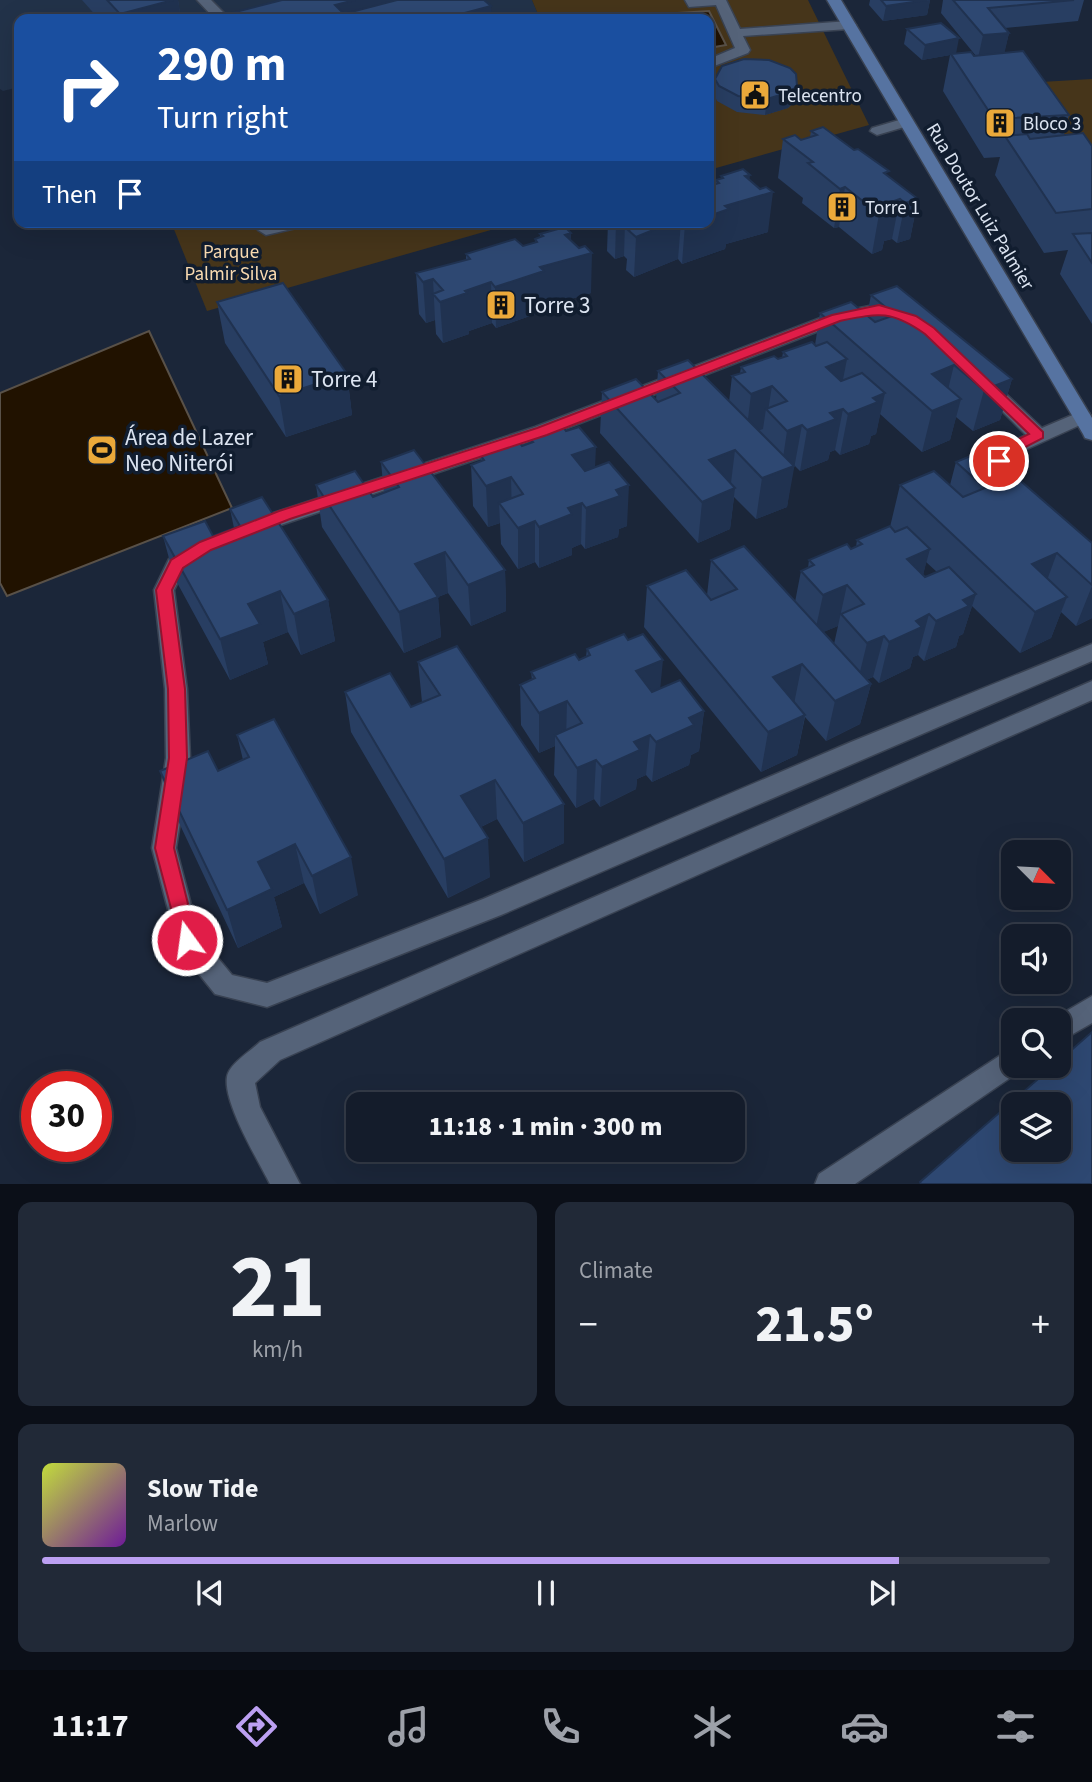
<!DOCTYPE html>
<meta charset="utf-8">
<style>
body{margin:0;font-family:"Source Sans 3",sans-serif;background:#212937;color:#f1f3f6;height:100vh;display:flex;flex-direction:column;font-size:26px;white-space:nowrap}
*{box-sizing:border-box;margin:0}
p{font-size:23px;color:#9da1a9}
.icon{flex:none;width:38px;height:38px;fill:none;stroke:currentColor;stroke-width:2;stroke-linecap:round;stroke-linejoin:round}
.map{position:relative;height:1184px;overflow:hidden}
.details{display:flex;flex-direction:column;gap:18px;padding:18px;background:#0b0f18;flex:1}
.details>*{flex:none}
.top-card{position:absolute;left:14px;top:14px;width:700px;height:214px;border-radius:14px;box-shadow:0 7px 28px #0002,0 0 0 2px #333a47;background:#1a4fa0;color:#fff;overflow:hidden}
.needle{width:46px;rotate:114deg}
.controls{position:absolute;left:1001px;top:840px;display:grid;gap:14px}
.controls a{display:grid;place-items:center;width:70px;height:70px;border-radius:14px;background:#141c2b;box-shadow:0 7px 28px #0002,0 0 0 2px #333a47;font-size:35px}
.speed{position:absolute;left:21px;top:1071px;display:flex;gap:14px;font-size:35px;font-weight:700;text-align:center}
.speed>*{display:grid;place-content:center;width:91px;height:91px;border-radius:50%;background:#141c2b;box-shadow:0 7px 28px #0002,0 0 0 2px #333a47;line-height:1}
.speed .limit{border:10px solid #d22;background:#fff;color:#111}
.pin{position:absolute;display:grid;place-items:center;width:60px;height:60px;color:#fff;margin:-30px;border:4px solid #fff;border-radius:50%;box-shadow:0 2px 7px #0007}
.me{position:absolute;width:77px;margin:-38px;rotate:346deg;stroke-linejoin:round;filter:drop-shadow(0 0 5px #0008)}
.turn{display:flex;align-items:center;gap:24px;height:147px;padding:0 28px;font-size:32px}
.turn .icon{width:91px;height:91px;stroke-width:2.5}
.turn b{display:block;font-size:49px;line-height:60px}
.then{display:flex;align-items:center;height:66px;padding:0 28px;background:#0003;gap:14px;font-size:26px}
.big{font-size:52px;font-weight:800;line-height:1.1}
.details .card{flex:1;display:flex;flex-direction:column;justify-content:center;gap:10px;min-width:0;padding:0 24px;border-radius:14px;background:#212937}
.details .dial{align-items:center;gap:0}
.dial b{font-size:91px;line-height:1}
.song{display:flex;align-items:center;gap:21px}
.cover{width:84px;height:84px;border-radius:10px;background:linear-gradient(135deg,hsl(70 70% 55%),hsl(280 70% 35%))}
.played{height:7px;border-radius:4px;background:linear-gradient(90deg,#bca0f2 85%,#333a47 85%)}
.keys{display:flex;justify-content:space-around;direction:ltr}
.heat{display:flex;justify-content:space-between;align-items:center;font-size:38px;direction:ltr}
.details .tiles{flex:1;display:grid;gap:18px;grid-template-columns:1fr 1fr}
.card:last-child{grid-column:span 2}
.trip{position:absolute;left:346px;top:1092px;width:399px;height:70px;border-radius:14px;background:#141c2b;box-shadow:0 7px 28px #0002,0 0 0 2px #333a47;font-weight:800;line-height:70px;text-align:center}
.menu{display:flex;height:112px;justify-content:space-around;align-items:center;background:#080b11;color:#9da1a9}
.menu .icon{width:49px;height:49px}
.menu .on{color:#bca0f2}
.menu b{font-size:32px;color:#f1f3f6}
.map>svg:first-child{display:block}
.built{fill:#223249}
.green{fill:#46351a}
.water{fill:#211200;stroke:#595148;stroke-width:2}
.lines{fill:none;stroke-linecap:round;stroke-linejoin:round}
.service-casing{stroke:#394252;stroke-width:3}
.minor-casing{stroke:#394252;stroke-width:3}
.secondary-casing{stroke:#394252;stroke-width:3}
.service{fill:#556379;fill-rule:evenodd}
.minor{fill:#556379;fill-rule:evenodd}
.secondary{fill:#5673a1;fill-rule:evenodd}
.wall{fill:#283e62;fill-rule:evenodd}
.shaded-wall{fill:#203250}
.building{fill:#2e4872;stroke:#203250;stroke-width:2;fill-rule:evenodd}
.route{fill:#e11d48;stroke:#92132f;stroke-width:2}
.labels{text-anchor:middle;stroke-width:7;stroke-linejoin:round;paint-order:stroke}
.far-poi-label{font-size:19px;fill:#dce4f1;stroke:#111d2f;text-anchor:start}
.far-street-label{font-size:19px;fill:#dce4f1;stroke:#111d2f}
.far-park-label{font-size:19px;fill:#fadbb1;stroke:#111d2f}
.poi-label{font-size:23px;fill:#dce4f1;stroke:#111d2f;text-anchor:start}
</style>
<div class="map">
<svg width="1092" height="1184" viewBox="0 0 1092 1184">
<rect width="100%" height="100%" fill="#1b2639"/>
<polygon class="built" points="0,0 532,0 540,19 19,19 19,87 3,91 0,89"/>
<g class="green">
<polygon points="532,0 808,0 869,125 709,170 709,19 540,19"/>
<polygon points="1092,79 1092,179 1024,83"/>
<polygon points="171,222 519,222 207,311"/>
</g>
<g class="water">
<polygon points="709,11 726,45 709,48 709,19 682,19 679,13"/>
<polygon points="149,331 232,508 7,596 0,583 0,393"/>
</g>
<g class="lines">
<g class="service-casing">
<polygon id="service" points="197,0 211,0 225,14 244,13 251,17 249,19 215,19"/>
</g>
<g class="minor-casing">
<g id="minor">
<polygon points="685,0 726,0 740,29 849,21 856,25 849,29 743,36 750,50 748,53 709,68 709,59 735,48 716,5 689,7"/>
<polygon points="906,118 911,119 913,122 911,125 877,135 870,131 872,128"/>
<polygon points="280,222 311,222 309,225 266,235 258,230 260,227"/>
<polygon points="879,304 900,308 903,312 894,317 879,314 842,322 549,435 257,533 243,533 240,528 243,523 535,427 831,314"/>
<polygon points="984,377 990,379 1042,428 1082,411 1089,413 1091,417 1089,421 1016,454 1009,462 1021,487 1018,492 1004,492 989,461 1002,446 1026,435 978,387 975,383 978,379"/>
<polygon points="192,547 199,549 202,554 199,559 184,569 174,590 187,689 190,758 176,848 199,935 232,975 267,983 483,899 851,742 1092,644 1092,661 501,915 267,1007 215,994 178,948 152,848 166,758 165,689 154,590 169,559"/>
<path d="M1092,681V700L280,1060L255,1083L260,1107L300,1184H270C258,1160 223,1103 227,1077C229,1064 251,1051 260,1042Z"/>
<polygon points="1092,996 1092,1023 1059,1042 1059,1020 1051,1020"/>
<polygon points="1013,1047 1013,1066 1024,1066 1023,1069 855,1184 815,1184 819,1174"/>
</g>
</g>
<g class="secondary-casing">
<polygon id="secondary" points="827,0 841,0 1092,418 1092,440 1085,438 1083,434"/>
</g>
<use href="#service" class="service"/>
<use href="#minor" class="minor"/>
<use href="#secondary" class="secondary"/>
</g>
<g class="wall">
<polygon points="82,0 178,0 181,19 99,19"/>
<polygon points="870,0 930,0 927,15 883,21 869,5"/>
<polygon points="943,0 1084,0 1078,21 1005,28 1009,33 1004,53 1069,115 1064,135 1092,146 1092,324 1060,274 1068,250 1044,253 995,175 1000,157 984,158 943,91 950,55 922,60 904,44 907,29 956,53 976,56 941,13"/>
<polygon points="715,79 797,86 794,102 788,108 765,115 737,112 717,101 714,94"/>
<polygon points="811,131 888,176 918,199 910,239 897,243 892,239 884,241 882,250 872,254 839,227 834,228 802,203 803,198 778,178 783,139 801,140 810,137"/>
<polygon points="721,176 749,180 768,232 726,244 725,249 682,264 678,259 634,277 626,270 627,259 624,256 615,259 607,251 608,222 709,222 716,180 721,179"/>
<polygon points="540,234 571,240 591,293 544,307 544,311 496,328 492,323 469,331 469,334 443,343 436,334 435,320 426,323 419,314 416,273 466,260 466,254 523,246 535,243 535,239 540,237"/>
<polygon points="871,295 1012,379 1000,420 973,431 956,417 950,440 922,452 880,414 876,434 871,436 869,444 840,455 835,450 830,452 828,460 800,471 795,466 793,467 787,507 756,519 734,497 730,529 698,543 600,433 602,392 656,400 658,371 729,402 732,376 740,373 741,367 778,359 782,358 783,352 815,345 820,313 867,316"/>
<polygon points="217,302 347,374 352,415 286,437 225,343"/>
<polygon points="529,438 595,467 627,526 619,529 618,537 585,549 581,544 572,548 572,555 539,568 535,562 518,569 501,544 500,523 488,527 473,506 471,465 481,461 481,456 530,444"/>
<polygon points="381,462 505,570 506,611 471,626 448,593 438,597 441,637 404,653 322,527 316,485 373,497 384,493"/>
<path d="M956,462L1092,543V618L1076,626L1061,612L1051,638L1020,653L972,606L963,634L959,636L956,647L924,661L918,655L913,657L910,668L879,683L873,677L866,680L871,684L860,724L826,741L805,717L797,755L761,772L644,627L647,586L707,595L711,560L795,602L801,571L808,568L809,560L851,549L856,547L857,540L890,527L900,485H950ZM926,562L937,572L925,577L923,575ZM838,626L834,644L823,632Z"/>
<polygon points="230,509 328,600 335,641 301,655 288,632 263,642 268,664 230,680 174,577 163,536 213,536 234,528"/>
<polygon points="587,649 704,711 699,751 691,755 689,765 652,782 646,775 637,779 636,789 600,807 594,799 576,808 554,775 555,746 539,753 521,725 520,685 532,680 531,672 579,660 586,656"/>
<polygon points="418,662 564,843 524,862 497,819 481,827 490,877 448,898 351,732 345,692 411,707 422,702"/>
<polygon points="237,735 358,895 320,914 304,883 274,897 282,927 238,948 173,810 160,771 218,771 243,760"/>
</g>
<g class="shaded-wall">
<polygon points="173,0 178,0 181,19 121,19 120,14"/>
<polygon points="355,0 417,0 336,19 335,5"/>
<polygon points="930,0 927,15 883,21 886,6"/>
<polygon points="491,6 492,19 442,19"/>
<polygon points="1009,33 1004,55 978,58 983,35"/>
<polygon points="959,38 956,54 922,60 925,45"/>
<polygon points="797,86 794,102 788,108 765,115 767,99"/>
<polygon points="750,175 747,200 773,192 768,232 726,244 725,249 682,264 685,224 690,222 709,222 709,216 725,206 745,176"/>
<polygon points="845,187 839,227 834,228 840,189"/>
<polygon points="900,199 892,239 884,241 882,250 872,254 879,214 883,205"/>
<polygon points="918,199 910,239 897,243 905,203"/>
<polygon points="616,222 625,222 624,256 615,259"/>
<polygon points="673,222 681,222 678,259 634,277 636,237"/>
<polygon points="571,233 571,259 592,253 591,293 544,307 544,311 496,328 495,287 540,267 565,235"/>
<polygon points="433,279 435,320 426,323 423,282"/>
<polygon points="491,282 492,323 469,331 469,334 443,343 440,302 465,291"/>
<polygon points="847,359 839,400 826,367"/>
<polygon points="954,365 944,406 961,399 950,440 922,452 932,411 932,374"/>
<polygon points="347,374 352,415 286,437 279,396"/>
<polygon points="1012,379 1000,420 973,431 984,390"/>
<polygon points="772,386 768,411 766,409 763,429 746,435 751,394"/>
<polygon points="885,393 876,434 871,436 869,444 840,455 848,414 873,398"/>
<polygon points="843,409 835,450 830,452 828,460 800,471 807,430 830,413"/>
<polygon points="802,425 787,507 756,519 762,478 781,471 787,431"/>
<polygon points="596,447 594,488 572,455"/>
<polygon points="735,450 730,491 735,488 730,529 698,543 702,502 709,460"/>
<polygon points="511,477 512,519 499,503 500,523 488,527 486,486"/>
<polygon points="629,485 627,526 619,529 618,537 585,549 586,508 616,490"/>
<polygon points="582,503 581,544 572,548 572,555 539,568 539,527 568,508"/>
<polygon points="535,521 535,562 518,569 518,528"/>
<polygon points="930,549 919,590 907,559"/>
<polygon points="445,552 448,593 438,597 441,637 404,653 399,612 415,564"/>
<polygon points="1057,553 1042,594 1032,564"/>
<polygon points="505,570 506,611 471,626 468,585"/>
<polygon points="847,585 838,626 814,636 823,595"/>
<polygon points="1092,586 1092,618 1076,626"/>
<polygon points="280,591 288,632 263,642 268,664 230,680 220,639 248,604"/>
<polygon points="976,594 963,634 959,636 956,647 924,661 936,621 963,600"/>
<polygon points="1067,597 1051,638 1020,653 1035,612"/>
<polygon points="328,600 335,641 301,655 294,614"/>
<polygon points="929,614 918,655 913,657 910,668 879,683 889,642 916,621"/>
<polygon points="884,636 873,677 857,684 867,643"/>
<polygon points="663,660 659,701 633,712 636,671"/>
<polygon points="802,664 794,704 773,677"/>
<polygon points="871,684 860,724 826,741 835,701"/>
<polygon points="567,701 566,741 555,735 555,746 539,753 539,713"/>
<polygon points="704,711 699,751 691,755 689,765 652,782 656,742 689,718"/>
<polygon points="805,715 797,755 761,772 768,732"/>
<polygon points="650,735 646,775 637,779 636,789 600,807 602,767 634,742"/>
<polygon points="596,760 594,799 576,808 577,768"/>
<polygon points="495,780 497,819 464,835 461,796"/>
<polygon points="564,804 564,843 524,862 523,823"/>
<polygon points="488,838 490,877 448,898 444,859"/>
<polygon points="295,844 304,883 274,897 282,927 238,948 227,910 258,862"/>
<polygon points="351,857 358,895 320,914 312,876"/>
</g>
<g class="building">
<polygon points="107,0 173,0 120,14"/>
<polygon points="282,0 355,0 335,5 344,14 397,0 484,0 491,6 442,19 294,19 292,17 285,19 213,19 212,18"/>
<polygon points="881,0 927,0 886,6"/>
<polygon points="953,0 1074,0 988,8 1009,33 983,35"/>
<polygon points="941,23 959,38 925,45 907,29"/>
<polygon points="1023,51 1069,115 994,119 951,54 971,52 974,56"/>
<polygon points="744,59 769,60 790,68 796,74 797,86 790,92 767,99 738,96 719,86 715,79 722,66"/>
<polygon points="823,127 854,150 858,149 889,171 884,173 918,199 905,203 900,199 883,205 890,210 879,214 845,187 840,189 808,163 813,162 783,139 795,135 801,140 817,135 811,131"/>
<polygon points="1083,133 1092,146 1092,209 1056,213 1005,136 1027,134 1030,139"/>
<polygon points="743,169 750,175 745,176 760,189 766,187 773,192 725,206 729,209 709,216 709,186 719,183 716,180 723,178 721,176"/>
<polygon points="632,222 673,222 636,237 628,230 637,227"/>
<polygon points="565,227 571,233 565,235 579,248 585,246 592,253 540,267 544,271 495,287 491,282 465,291 467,293 440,302 433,294 443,290 433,279 423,282 416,273 470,259 466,254 515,239 523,246 537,242 535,239 543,236 540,234"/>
<polygon points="1092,233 1092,263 1073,234"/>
<polygon points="283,283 347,374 279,396 217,302"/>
<polygon points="897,286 1012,379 984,390 954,365 932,374 961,399 932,411 820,313 851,302 875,322 895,315 871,295"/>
<polygon points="812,342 816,346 827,342 847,359 826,367 841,381 862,373 885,393 873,398 878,402 848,414 843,409 830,413 836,419 807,430 802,425 787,431 766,409 787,401 772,386 751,394 732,376 745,372 741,367 774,356 778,359 787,356 783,352"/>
<polygon points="688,360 794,466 762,478 735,450 709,460 735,488 702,502 602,392 636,379 658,402 680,393 658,371"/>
<polygon points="563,427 566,431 579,427 596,447 572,455 585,471 609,462 629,485 616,490 620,496 586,508 582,503 568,508 572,514 539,527 535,521 518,528 499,503 523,494 511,477 486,486 471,465 484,460 481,456 519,442 522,446 533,442 529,438"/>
<polygon points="414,450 505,570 468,585 445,552 415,564 438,597 399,612 316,485 355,471 373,497 399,487 381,462"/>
<polygon points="985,450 1092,543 1092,585 1057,553 1032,564 1067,597 1035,612 900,485 934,471 963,497 985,488 956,462"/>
<polygon points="262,497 328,600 294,614 280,591 248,604 260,624 220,639 163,536 205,521 213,536 240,526 230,509"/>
<polygon points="890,526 895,532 907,527 930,549 907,559 925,577 949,567 976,594 963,600 969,606 936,621 929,614 916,621 922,627 889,642 884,636 867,643 841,614 864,604 847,585 823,595 801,571 814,565 809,560 847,544 851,549 862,544 857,540"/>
<polygon points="744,546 871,684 835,701 802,664 773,677 805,715 768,732 647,586 686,570 711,600 737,589 711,560"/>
<polygon points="624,634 628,640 643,634 663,660 636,671 652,692 680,680 704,711 689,718 694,725 656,742 650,735 634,742 640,750 602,767 596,760 577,768 555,735 582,723 567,701 539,713 520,685 535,678 531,672 575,654 579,660 590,655 587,649"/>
<polygon points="457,646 564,804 523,823 495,780 461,796 488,838 444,859 345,692 390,673 411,707 440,695 418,662"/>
<polygon points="274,719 351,857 312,876 295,844 258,862 272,889 227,910 160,771 208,751 218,771 249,757 237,735"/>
<path d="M1092,1032V1184H921L920,1182L1053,1066H1059V1061ZM1013,1104H1059V1150H1013Z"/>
</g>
<path class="route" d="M879,305L916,316L934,328L1043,432V438L1014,453L1004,465H994L992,461L1004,446L1029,434L925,334C891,310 879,313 840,321L547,435L290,519L211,550L183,568L172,590L185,689L187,758L174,848L197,940L194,946L187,949L181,946L155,848L169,758L168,689L156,590L171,560L200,542L279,511L537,428L832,315Z"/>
<defs>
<g id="civic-square" transform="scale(1.575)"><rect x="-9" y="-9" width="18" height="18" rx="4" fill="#eba93a" stroke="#111d2f"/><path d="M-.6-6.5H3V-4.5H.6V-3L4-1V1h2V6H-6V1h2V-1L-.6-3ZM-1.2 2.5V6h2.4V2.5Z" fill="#111"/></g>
<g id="building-square" transform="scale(1.575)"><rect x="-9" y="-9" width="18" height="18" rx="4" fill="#eba93a" stroke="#111d2f"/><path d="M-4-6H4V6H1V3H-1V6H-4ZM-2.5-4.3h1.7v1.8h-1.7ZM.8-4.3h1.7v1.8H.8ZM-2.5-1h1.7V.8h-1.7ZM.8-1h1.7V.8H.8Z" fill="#111"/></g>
<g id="stadium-square" transform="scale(1.575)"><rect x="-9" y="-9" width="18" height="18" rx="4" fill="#eba93a" stroke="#111d2f"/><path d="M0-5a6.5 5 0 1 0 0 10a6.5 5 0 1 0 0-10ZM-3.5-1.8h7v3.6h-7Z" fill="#111"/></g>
</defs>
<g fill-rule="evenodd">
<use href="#civic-square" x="755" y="95"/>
<use href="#building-square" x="1000" y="123"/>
<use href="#building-square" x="842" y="207"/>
<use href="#building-square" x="501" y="305"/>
<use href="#building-square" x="288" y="379"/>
<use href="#stadium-square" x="102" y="450"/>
</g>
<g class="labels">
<g class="far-poi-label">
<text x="778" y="102">Telecentro</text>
<text x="1023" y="130">Bloco 3</text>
<text x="865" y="214">Torre 1</text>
</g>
<g class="far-street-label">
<text transform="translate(981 206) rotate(59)" y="7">Rua Doutor Luiz Palmier</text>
</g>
<g class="far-park-label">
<text x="231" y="258">Parque<tspan x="231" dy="22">Palmir Silva</tspan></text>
</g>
<g class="poi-label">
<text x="524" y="313">Torre 3</text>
<text x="311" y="387">Torre 4</text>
<text x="125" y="445">Área de Lazer<tspan x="125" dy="26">Neo Niterói</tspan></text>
</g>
</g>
</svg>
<div class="controls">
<a><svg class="needle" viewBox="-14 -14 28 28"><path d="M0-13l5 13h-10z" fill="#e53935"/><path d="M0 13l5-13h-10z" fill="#9da1a9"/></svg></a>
<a><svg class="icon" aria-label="sound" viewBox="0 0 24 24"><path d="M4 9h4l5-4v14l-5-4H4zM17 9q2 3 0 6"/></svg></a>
<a><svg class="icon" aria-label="search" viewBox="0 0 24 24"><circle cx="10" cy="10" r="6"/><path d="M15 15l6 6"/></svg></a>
<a><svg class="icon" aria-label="layers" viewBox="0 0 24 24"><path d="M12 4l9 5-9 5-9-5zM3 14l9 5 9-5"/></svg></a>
</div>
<div class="speed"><div class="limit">30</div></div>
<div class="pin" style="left:999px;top:461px;background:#d93025"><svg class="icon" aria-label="arrive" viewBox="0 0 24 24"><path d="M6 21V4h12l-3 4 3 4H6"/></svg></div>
<svg class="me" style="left:187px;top:940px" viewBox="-20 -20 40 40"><circle r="17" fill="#e11d48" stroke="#fff" stroke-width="3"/><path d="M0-11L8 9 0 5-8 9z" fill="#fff"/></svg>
<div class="trip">11:18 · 1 min · 300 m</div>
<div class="top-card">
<div class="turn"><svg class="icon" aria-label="right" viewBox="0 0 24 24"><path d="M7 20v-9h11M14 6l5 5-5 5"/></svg><div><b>290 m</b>Turn right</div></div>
<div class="then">Then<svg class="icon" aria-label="arrive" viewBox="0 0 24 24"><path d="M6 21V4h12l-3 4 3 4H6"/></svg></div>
</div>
</div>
<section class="details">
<div class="tiles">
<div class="card dial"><b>21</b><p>km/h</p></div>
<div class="card"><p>Climate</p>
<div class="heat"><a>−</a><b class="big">21.5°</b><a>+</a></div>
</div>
<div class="card">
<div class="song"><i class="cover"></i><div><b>Slow Tide</b><p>Marlow</p></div></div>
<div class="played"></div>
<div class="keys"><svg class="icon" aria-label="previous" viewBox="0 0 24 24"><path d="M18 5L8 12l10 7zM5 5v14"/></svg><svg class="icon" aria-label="pause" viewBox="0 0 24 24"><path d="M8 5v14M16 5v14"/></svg><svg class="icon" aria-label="next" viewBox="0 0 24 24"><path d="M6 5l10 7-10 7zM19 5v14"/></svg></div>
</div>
</div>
</section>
<nav class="menu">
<b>11:17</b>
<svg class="icon on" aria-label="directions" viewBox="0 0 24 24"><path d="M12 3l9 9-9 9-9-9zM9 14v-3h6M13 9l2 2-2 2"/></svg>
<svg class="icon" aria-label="music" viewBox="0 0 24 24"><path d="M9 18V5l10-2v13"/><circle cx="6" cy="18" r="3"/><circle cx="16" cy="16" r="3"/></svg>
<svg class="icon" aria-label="phone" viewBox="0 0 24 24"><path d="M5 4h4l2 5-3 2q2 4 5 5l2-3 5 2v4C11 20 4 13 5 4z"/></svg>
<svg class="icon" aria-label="climate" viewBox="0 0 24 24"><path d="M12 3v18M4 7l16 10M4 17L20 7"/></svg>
<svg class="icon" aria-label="car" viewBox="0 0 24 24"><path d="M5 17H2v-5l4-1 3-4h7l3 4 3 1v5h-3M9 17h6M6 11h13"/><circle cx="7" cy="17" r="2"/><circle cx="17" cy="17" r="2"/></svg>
<svg class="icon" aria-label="filters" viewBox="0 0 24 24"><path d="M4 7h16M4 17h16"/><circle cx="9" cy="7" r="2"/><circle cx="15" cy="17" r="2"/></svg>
</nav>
